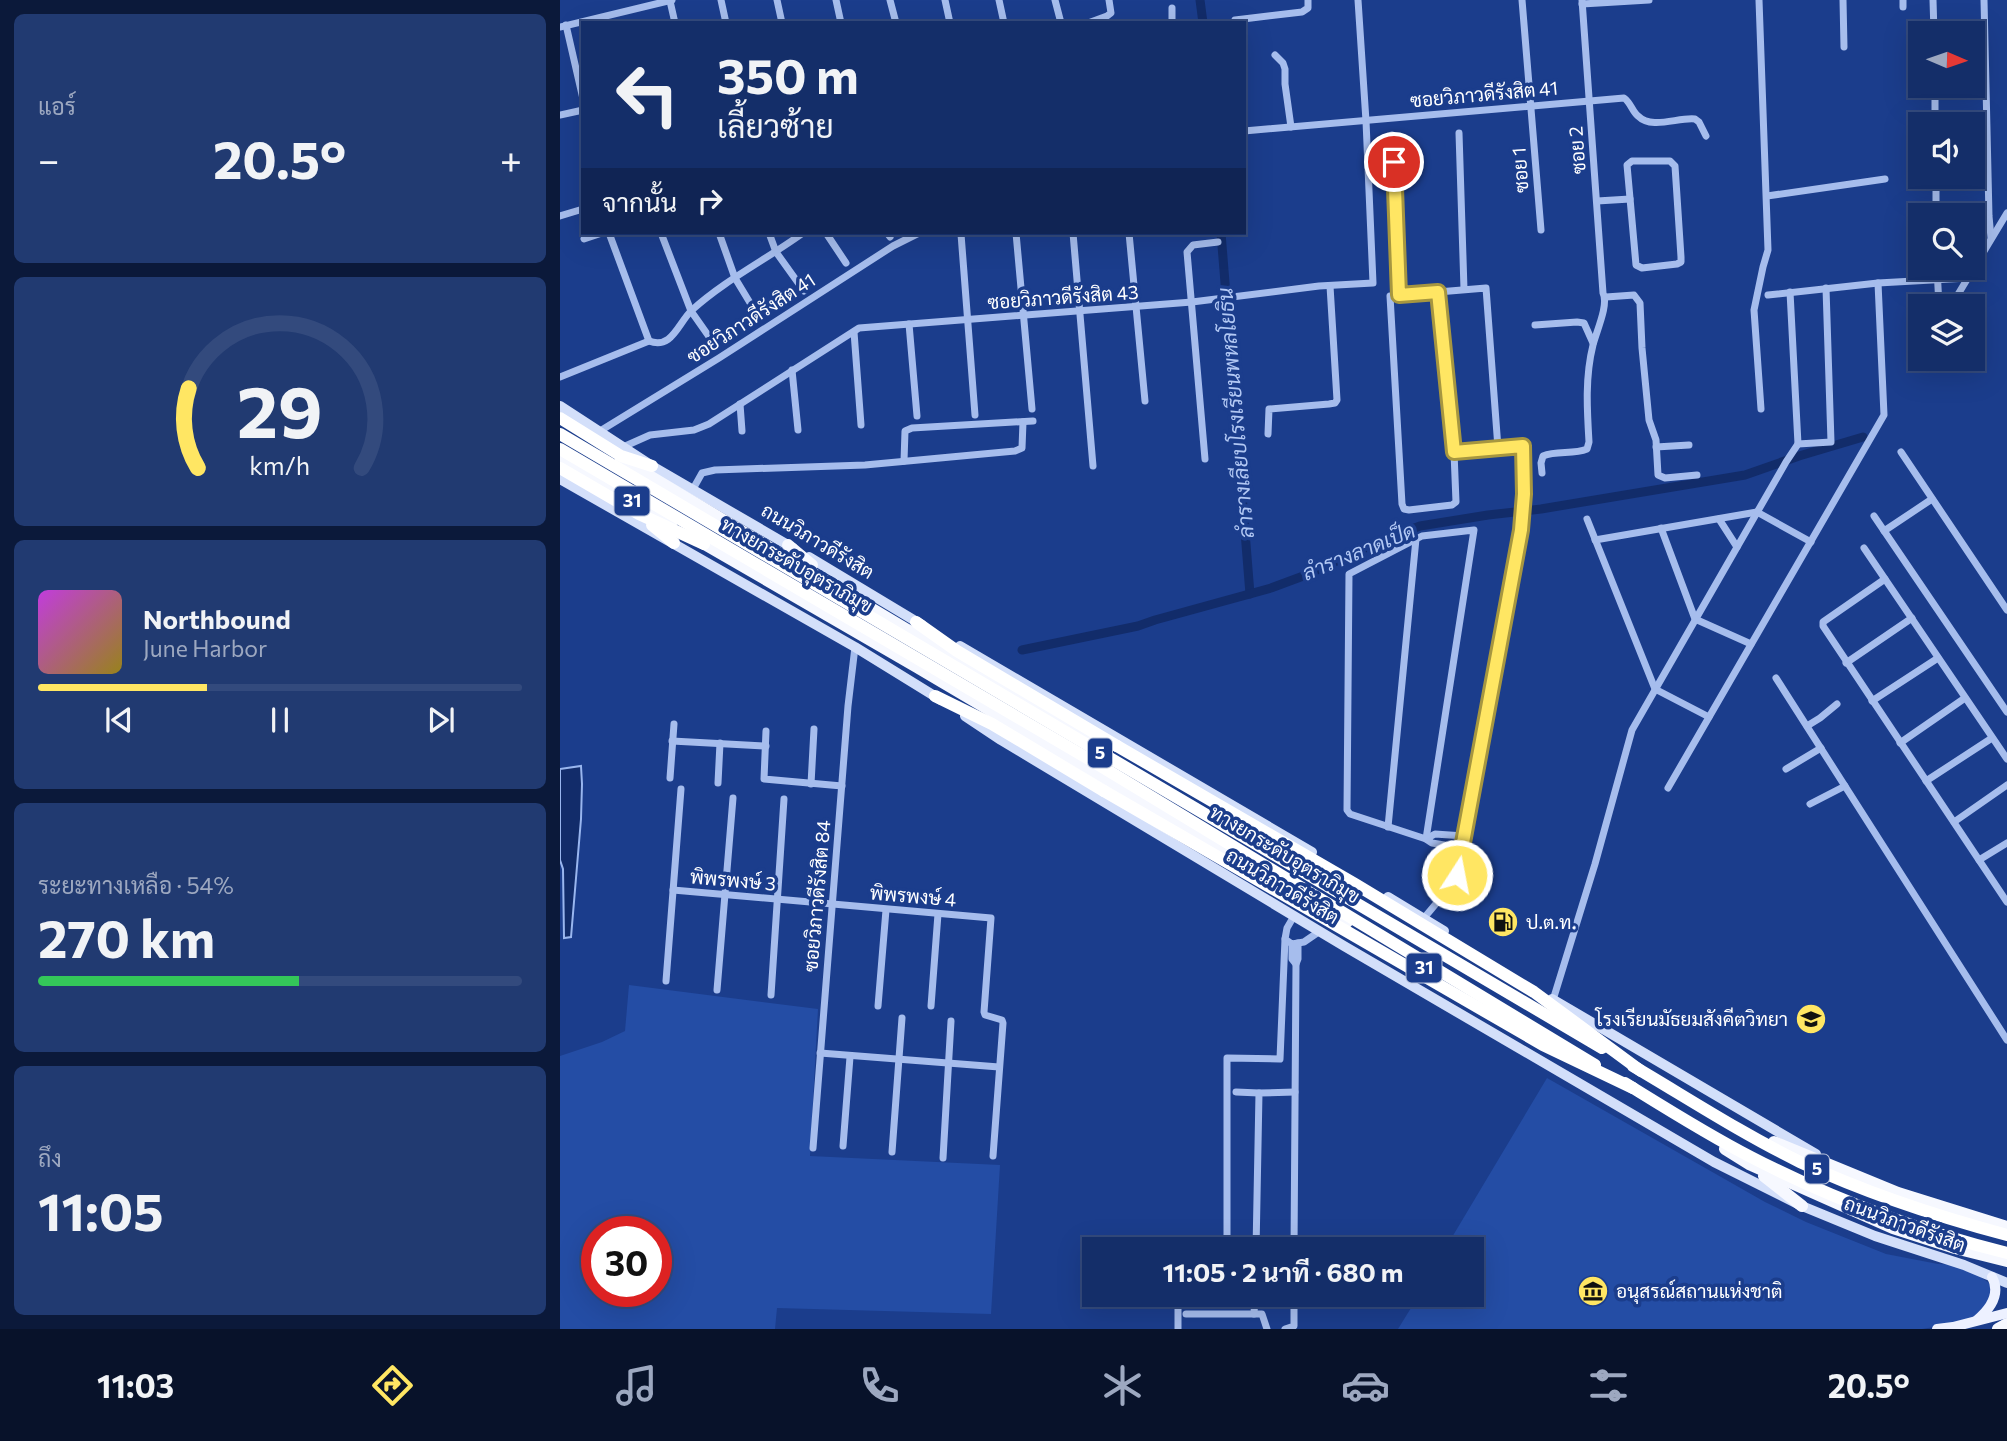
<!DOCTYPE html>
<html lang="th">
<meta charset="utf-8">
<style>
body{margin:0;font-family:Commissioner,Sarabun,sans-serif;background:#213a71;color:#f1f3f6;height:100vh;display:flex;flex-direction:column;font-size:26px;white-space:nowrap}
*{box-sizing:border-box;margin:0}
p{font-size:23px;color:#9da8c0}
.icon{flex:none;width:38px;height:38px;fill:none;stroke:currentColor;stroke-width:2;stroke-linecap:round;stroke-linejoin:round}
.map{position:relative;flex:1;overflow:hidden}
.sheet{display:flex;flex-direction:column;gap:14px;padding:14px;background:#0b193a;width:560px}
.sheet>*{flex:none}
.banner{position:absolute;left:21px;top:21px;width:665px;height:214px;border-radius:0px;box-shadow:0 7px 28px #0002,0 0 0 2px #334a7d;background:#142e69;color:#f1f3f6;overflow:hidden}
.needle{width:46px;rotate:92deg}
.controls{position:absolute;left:1348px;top:21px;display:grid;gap:14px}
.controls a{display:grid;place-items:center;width:77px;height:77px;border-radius:0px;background:#142e69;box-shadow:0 7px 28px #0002,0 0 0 2px #334a7d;font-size:35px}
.speed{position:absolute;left:21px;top:1216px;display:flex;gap:14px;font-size:35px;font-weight:700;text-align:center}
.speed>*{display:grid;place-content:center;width:91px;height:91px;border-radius:50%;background:#142e69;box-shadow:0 7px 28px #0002,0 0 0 2px #334a7d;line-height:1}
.speed .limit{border:10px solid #d22;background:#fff;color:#111}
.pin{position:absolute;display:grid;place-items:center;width:60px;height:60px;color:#fff;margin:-30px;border:4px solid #fff;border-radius:50%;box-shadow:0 2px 7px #0007}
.me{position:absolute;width:77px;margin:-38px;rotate:11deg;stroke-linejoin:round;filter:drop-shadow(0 0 5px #0008)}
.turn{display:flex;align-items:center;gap:24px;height:147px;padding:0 21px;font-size:32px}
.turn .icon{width:91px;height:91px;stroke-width:2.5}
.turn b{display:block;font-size:49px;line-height:60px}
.then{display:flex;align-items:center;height:66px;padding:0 21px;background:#0003;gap:14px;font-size:26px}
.big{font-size:52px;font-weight:700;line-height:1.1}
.sheet .card{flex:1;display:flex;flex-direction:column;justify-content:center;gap:10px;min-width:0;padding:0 24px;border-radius:10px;background:#213a71}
.sheet .dial{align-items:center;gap:0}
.dial svg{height:182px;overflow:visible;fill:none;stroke:#334a7d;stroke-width:7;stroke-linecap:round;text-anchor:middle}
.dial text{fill:#f1f3f6;stroke:none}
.song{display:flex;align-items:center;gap:21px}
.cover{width:84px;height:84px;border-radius:10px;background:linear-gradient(135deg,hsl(290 70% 55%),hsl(50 70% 35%))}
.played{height:7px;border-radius:4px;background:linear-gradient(90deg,#ffe663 35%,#334a7d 35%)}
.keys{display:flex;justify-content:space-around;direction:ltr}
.heat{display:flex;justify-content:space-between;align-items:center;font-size:38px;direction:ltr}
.charge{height:10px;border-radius:5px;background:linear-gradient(90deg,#34c759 54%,#334a7d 0)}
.trip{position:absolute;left:522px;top:1237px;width:402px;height:70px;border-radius:0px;background:#142e69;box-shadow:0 7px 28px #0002,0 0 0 2px #334a7d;font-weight:700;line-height:70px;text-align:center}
.tab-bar{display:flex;height:112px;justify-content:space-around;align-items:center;background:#08122a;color:#9da8c0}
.tab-bar .icon{width:49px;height:49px}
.tab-bar .current{color:#ffe663}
.tab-bar b{font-size:32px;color:#f1f3f6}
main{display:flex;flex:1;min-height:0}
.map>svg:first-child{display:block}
.green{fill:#244da5;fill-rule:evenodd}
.water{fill:#122c6a;stroke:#99b6ef;stroke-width:2}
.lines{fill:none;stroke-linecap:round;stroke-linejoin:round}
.canal{stroke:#122c6a;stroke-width:9}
.minor{stroke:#a6bded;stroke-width:7}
.secondary{stroke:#d3dffa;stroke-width:10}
.primary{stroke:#edf1ff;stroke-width:10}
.trunk{stroke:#f6f8ff;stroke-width:12}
.motorway{stroke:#fff;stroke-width:12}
.motorway-bridge{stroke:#fff;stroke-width:12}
.route-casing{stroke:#a69640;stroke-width:18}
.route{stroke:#ffe663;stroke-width:12}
.labels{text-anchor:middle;stroke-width:7;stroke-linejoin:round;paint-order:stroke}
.shield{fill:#1b3d8c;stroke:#bbc5dc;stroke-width:2}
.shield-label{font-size:18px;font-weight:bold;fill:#fff}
.street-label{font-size:19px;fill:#fff;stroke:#1b3d8c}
.poi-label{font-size:19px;fill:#fff;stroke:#1b3d8c;text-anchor:start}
.water-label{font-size:21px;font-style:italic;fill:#b2c8f4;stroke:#1b3d8c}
</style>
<main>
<section class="sheet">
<div class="card"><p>แอร์</p>
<div class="heat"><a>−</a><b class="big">20.5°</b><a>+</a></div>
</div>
<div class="card dial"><svg viewBox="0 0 100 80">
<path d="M14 69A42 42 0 1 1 86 69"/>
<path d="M14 69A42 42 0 0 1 10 34" stroke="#ffe663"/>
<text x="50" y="56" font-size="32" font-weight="700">29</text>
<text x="50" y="72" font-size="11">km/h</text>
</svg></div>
<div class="card">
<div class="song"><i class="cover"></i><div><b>Northbound</b><p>June Harbor</p></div></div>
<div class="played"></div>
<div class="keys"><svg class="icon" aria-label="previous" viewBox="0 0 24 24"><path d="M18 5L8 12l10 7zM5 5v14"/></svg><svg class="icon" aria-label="pause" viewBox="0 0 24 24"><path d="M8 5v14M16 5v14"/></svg><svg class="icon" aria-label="next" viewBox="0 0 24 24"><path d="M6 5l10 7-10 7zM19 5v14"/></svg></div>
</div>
<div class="card"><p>ระยะทางเหลือ · 54%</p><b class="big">270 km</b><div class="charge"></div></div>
<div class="card"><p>ถึง</p><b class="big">11:05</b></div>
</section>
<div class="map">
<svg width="1447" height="1329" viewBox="0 0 1447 1329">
<rect width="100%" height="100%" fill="#1b3d8c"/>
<g class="green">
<path d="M69,985L258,1009L250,1156L440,1165L431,1314L217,1308L215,1329H0V1056L42,1042L65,1031ZM37,1232H96V1292H37Z"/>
<polygon points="987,1078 1205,1202 1246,1222 1326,1254 1378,1264 1404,1265 1433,1286 1429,1308 1410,1321 1362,1329 838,1329 859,1295 912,1295 912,1250 885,1249"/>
</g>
<polygon class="water" points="21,766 22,784 21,819 11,937 4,938 3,869 0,860 0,769"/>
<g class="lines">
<g class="canal">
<polyline points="640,0 643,23"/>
<polyline points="661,233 690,594"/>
<polyline points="462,650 578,626 595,620 711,588 746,575 825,539 860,526 928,515 981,509 1185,475 1239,456 1303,437"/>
</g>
<g class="minor">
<polyline points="161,0 166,23"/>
<polyline points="217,0 222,23"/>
<polyline points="276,0 281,23"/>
<polyline points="330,0 336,23"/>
<polyline points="385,0 390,23"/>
<polyline points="439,0 444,23"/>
<polyline points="495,0 501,23"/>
<polyline points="962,0 981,230"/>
<polyline points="1199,0 1208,250 1203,267 1194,310 1201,409"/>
<polyline points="1283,0 1284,47"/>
<polyline points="1343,0 1343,7"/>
<polyline points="1373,0 1374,33"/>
<polyline points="1424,0 1429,216 1431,238"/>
<polyline points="110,1 115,23"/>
<polyline points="1022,4 1089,0"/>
<polyline points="612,8 612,23"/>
<polyline points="675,20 742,12 748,8 748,0"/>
<polyline points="528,23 547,16 551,13 549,0"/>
<polyline points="6,25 23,99"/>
<polyline points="0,27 112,0"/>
<polyline points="715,55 723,63 725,69 725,84 731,127"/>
<polyline points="1375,86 1375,124"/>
<polyline points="0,115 23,110"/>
<path d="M684,131L1064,98C1071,103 1072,111 1078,116C1092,130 1118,117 1135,119L1139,122L1146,136"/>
<polyline points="899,133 904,289"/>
<polyline points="832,135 839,295"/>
<polygon points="1072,161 1110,161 1115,166 1121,257 1121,262 1117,264 1082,268 1076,265 1067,165"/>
<polyline points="1376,177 1376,215"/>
<polyline points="1207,196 1325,179"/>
<polyline points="1037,201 1070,199"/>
<polyline points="0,216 23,209"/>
<polyline points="49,233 89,341"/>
<polyline points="101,233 131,311 150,338"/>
<polyline points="159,233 175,278 198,316"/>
<polyline points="209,233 216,252 244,291"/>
<polyline points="266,233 286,263"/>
<polyline points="327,233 330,237"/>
<polyline points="456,233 472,409"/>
<polyline points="513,233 533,466"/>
<polyline points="569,233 585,401"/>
<polyline points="401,234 415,415"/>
<polyline points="24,239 42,233"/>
<polyline points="1377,268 1379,306"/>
<polyline points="878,292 894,452 896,502 892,505 849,510 844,509 842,504 830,296 926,288 938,448"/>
<polyline points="1208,295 1318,283 1408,278"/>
<polyline points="1046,297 1074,295 1080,303 1082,348 1089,420 1096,440 1098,475 1105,478 1137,475"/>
<polyline points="1391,306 1447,213"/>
<polyline points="349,324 357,416"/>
<polyline points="975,325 1017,322 1024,323 1033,343"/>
<polyline points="294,332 301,425"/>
<polyline points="232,370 238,430"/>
<path d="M0,377L89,341C112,350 118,323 132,310C165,280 207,259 243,233"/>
<polyline points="180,404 182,431"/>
<polyline points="40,431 159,358 333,246 359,233"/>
<polyline points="708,434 709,409 769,404 775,403 777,400 770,286"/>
<polyline points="1238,444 1271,442 1266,288"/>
<polyline points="63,447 90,435 134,430 149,424 299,328 632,302 759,286 813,283 806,121 798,0"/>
<polyline points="1096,447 1129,445"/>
<polyline points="1341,452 1447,610"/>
<polyline points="645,459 627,252 633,245 658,242"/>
<polyline points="344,461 345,431 352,428 473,421"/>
<path d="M982,473L981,463L983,456C997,450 1013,455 1027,449L1029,442C1027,409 1025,377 1033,345C1036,332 1049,305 1043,293L1022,0"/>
<polyline points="133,489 142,473 155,470 305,465 455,451 462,448 463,422"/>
<polyline points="1314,516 1447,712"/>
<polyline points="1027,519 1095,689 1149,717"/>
<polyline points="1159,519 1177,547"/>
<polyline points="1101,528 1135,619 1191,644"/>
<polygon points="914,530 866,839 790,814 787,810 789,574 862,536"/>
<polyline points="1324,531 1372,499"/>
<polyline points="1035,540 1197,512 1251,542"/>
<polyline points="1304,548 1447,759"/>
<polyline points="1325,579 1263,622 1263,626 1447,902"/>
<polyline points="1286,663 1352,618"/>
<polyline points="1216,678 1447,1040"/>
<polyline points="1312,701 1378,658"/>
<polyline points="1247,726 1260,718 1277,704"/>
<polyline points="206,731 204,779 282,786"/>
<polyline points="112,741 206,746"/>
<polyline points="1340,743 1405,698"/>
<polyline points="1226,769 1261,748"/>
<polyline points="110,778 114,724"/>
<polyline points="1366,781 1432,738"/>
<polyline points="158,783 160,743"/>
<polyline points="251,784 254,729"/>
<polyline points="1108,788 1324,415 1318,283"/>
<polyline points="1250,804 1285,786"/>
<polyline points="1394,822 1447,785"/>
<polyline points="828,827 856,539"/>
<polyline points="902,848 872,843 866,839 875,834 904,836"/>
<polyline points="1419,860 1447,843"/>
<polyline points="113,890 431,918 424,1012 425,1015 442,1020 443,1023 433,1156"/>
<polyline points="734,916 727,928 725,939 732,944 744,942 760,931"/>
<polyline points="864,918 890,887 897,875 961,530 964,494 963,446 894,452"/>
<polyline points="732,944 732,959 736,964 738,959 738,943"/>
<polyline points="106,981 121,789"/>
<polyline points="157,990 173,798"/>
<polyline points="211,995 224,799"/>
<polyline points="993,1000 1035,864 1072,730 1226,462 1238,444 1230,292"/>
<polyline points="318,1006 326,910"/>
<polyline points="371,1006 378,914"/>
<polyline points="260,1053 439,1067"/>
<polyline points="676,1092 699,1093"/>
<polyline points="283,1146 290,1057"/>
<polyline points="253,1148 288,706 295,647"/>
<polyline points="332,1152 342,1018"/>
<polyline points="383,1158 391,1021"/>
<polyline points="667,1250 667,1058 720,1059 725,939"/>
<polyline points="696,1250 699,1093 735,1092"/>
<polyline points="734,1250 736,964"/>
<polyline points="618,1295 618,1329"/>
<polyline points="695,1295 694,1314 702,1314 707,1329"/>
<polyline points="626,1314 694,1314"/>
<polyline points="725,1329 734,1326 734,1295"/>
</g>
<g class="secondary">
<polyline points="0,406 92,466 233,548"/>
<polyline points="0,479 295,647 381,700"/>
<polyline points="249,557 362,625"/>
<polyline points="400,646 752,852"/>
<polyline points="405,716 441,740 784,946 1154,1162 1242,1206 1315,1236 1404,1265 1447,1283"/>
<polyline points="828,897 884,931"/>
<polyline points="992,999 1256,1154"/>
</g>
<g class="primary">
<path d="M1417,1320C1430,1309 1441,1294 1432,1277"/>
<polyline points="1377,1329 1393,1327 1447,1313"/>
</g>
<g class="trunk">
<polyline points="0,458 111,524"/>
<polyline points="61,459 535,742"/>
<polyline points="136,539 357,667 787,922"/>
<polyline points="228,545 252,565"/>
<polyline points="1214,1142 1338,1193 1447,1227"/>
<polyline points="1165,1149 1189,1164 1333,1228 1395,1248 1447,1261"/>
<polyline points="1204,1176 1242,1206"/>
<polyline points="1438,1329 1447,1324"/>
</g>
<g class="motorway">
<polyline points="0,418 61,456 92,466"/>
<polyline points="0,434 1042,1048"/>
<polyline points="0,449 539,765 1035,1065"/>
<polyline points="0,468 79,514 144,544"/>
<polyline points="92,525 114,543"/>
<polyline points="356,622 397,651 557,746"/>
<polyline points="375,696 432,724 544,791"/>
<path d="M1073,1066C1129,1099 1181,1133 1240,1162C1306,1193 1376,1216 1447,1235"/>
<path d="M1065,1083C1107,1109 1148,1135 1191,1157C1272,1199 1358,1231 1447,1253"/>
</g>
<g class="motorway-bridge">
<polyline points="557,746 795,884 974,992 1081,1071"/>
<polyline points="544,791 983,1045 1073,1088"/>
</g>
</g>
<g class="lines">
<g class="route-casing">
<polyline id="route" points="834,162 839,295 878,292 894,452 963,446 964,494 961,530 897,875"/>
</g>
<use href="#route" class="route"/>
</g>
<defs>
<g id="fuel-disc" transform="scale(1.575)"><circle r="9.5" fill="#ffe663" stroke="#1b3d8c"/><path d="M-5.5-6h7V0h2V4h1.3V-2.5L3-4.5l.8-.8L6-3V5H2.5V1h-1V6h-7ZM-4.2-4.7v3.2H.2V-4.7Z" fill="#111"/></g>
<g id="school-disc" transform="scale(1.575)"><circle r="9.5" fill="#ffe663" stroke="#1b3d8c"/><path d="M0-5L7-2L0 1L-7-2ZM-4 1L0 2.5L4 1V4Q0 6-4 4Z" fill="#111"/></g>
<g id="museum-disc" transform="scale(1.575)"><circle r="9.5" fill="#ffe663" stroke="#1b3d8c"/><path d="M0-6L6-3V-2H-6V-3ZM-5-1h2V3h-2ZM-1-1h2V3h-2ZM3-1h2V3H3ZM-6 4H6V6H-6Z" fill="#111"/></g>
</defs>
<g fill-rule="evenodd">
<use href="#fuel-disc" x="943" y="922"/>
<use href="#school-disc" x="1251" y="1019"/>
<use href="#museum-disc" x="1033" y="1291"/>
</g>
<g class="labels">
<g class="shield">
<rect x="54.5" y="486.5" width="35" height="29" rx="5"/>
<rect x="528" y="738.5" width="24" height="29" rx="5"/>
<rect x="846.5" y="953.5" width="35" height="29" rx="5"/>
<rect x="1245" y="1154.5" width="24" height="29" rx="5"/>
</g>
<g class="shield-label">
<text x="72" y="507">31</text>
<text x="540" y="759">5</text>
<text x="864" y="974">31</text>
<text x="1257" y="1175">5</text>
</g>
<g class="street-label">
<text transform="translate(924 94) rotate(-5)" y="7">ซอยวิภาวดีรังสิต 41</text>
<text transform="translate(1017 150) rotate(-94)" y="7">ซอย 2</text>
<text transform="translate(960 170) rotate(-94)" y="7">ซอย 1</text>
<text transform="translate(503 297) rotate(-4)" y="7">ซอยวิภาวดีรังสิต 43</text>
<text transform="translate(191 318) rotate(-33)" y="7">ซอยวิภาวดีรังสิต 41</text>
<text transform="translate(258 541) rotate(31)" y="7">ถนนวิภาวดีรังสิต</text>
<text transform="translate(237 565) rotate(30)" y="7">ทางยกระดับอุตราภิมุข</text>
<text transform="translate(725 854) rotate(31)" y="7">ทางยกระดับอุตราภิมุข</text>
<text transform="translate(173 880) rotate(5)" y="7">พิพรพงษ์ 3</text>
<text transform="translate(723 886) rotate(31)" y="7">ถนนวิภาวดีรังสิต</text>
<text transform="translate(257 896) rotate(-85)" y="7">ซอยวิภาวดีรังสิต 84</text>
<text transform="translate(353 896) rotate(5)" y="7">พิพรพงษ์ 4</text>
<text transform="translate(1345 1224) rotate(20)" y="7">ถนนวิภาวดีรังสิต</text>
</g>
<g class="poi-label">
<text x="966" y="929">ป.ต.ท.</text>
<text x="1228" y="1026" text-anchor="end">โรงเรียนมัธยมสังคีตวิทยา</text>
<text x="1056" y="1298">อนุสรณ์สถานแห่งชาติ</text>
</g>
<g class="water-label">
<text transform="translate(676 413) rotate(-95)" y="7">ลำรางเลียบโรงเรียนพหลโยธิน</text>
<text transform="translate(799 552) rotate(-22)" y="7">ลำรางลาดเป็ด</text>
</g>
</g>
</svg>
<div class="controls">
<a><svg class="needle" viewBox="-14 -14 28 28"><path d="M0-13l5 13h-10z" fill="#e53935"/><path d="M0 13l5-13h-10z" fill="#9da8c0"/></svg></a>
<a><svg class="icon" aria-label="sound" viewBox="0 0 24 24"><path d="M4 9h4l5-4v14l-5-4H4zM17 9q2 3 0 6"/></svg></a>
<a><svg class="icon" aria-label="search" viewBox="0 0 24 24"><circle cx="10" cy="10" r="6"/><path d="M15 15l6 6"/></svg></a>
<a><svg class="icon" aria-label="layers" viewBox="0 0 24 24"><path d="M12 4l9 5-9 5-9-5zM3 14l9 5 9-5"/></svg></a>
</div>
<div class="speed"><div class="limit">30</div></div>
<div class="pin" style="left:834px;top:162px;background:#d93025"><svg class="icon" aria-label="arrive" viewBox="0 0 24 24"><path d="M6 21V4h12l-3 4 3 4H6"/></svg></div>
<svg class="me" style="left:897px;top:875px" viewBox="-20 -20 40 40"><circle r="17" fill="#ffe663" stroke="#fff" stroke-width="3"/><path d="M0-11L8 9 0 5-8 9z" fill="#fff"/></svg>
<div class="trip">11:05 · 2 นาที · 680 m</div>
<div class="banner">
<div class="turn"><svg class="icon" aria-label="left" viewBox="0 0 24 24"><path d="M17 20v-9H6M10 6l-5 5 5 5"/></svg><div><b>350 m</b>เลี้ยวซ้าย</div></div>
<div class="then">จากนั้น<svg class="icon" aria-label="right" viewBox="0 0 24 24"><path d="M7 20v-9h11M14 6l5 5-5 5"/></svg></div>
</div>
</div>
</main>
<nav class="tab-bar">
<b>11:03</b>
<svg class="icon current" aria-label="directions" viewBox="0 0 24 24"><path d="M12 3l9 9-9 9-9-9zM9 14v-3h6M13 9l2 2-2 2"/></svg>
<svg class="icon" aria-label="music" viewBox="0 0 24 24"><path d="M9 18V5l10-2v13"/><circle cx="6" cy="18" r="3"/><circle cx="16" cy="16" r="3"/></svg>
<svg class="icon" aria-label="phone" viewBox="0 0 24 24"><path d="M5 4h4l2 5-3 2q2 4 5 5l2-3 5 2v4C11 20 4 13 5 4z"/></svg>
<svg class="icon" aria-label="climate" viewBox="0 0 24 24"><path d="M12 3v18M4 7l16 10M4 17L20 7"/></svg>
<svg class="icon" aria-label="car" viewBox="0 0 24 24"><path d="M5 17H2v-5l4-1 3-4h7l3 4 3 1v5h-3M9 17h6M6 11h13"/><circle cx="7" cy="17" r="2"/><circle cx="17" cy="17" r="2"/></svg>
<svg class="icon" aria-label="filters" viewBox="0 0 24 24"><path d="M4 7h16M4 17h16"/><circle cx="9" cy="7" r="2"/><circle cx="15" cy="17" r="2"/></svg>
<b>20.5°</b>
</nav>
